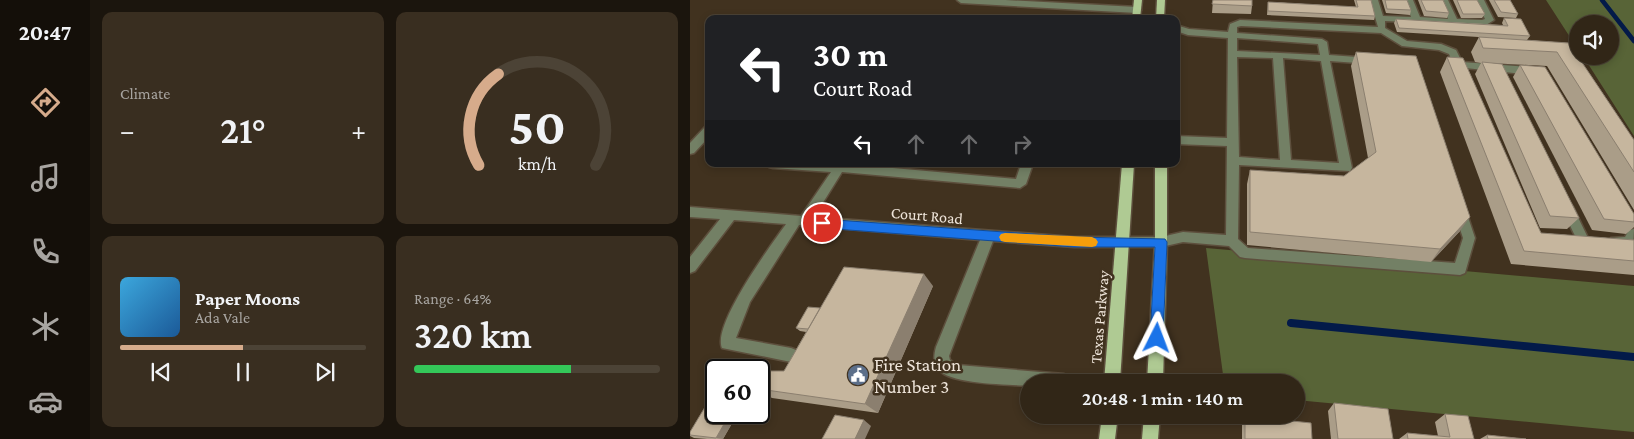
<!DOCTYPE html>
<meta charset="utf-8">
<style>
body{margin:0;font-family:"Crimson Pro",serif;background:#392e20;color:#f1f3f6;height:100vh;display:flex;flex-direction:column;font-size:19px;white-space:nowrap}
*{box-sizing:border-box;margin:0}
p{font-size:16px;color:#a8a5a1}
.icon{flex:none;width:28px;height:28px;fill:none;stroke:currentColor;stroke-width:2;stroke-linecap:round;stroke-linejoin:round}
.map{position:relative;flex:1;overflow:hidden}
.side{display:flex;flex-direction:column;gap:12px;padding:12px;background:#1b150d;width:600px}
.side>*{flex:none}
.guide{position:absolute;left:15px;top:15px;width:475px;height:152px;border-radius:10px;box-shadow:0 2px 8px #0003,0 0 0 1px #4c4336;background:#202124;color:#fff;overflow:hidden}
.controls{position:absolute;left:879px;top:15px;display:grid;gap:10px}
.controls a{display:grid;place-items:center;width:50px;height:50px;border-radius:50%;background:#312617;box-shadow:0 2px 8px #0003,0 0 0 1px #4c4336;font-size:25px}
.speed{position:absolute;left:15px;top:359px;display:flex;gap:10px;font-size:25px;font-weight:700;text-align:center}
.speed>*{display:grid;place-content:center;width:65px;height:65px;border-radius:50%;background:#312617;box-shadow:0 2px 8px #0003,0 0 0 1px #4c4336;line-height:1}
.speed .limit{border:2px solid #111;border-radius:8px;background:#fff;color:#111}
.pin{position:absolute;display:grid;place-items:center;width:42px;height:42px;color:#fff;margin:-21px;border:2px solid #fff;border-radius:50%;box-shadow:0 1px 5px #0007}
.me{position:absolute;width:55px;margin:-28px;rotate:3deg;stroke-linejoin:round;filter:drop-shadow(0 0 4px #0008)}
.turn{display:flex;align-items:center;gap:18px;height:105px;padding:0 25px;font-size:22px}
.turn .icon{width:65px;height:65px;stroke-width:2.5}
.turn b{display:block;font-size:35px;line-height:42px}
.lanes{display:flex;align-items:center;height:48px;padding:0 25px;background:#0003;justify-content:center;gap:25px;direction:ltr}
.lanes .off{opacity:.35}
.big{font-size:38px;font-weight:600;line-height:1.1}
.side .widget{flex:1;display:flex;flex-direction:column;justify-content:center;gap:8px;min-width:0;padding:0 18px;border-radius:10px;background:#392e20}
.side .dial{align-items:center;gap:0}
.dial svg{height:130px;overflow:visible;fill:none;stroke:#4c4336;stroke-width:7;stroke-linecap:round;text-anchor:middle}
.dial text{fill:#f1f3f6;stroke:none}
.song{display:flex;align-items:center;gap:15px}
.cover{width:60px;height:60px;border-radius:8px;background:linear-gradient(135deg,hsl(200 70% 55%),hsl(210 70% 35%))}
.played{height:5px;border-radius:2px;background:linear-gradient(90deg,#d6ab8b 50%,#4c4336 50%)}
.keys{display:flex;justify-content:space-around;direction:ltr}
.heat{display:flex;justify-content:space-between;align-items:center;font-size:28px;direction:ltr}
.charge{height:8px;border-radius:4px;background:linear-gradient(90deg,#34c759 64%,#4c4336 0)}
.side .tiles{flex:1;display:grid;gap:12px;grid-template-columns:repeat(2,1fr)}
.trip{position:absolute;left:330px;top:374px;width:285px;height:50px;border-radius:25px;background:#312617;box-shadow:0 2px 8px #0003,0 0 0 1px #4c4336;font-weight:600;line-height:50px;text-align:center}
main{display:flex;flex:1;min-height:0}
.menu{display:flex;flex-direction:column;width:90px;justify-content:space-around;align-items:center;background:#140f09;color:#a8a5a1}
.menu .icon{width:35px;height:35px}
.menu .current{color:#d6ab8b}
.menu b{font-size:22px;color:#f1f3f6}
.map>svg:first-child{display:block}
.green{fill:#586437}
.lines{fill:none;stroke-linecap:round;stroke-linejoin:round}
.stream-far1{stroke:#031a49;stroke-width:4.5}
.stream{stroke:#031a49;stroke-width:8}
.minor-casing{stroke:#5d4f3d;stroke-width:3}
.major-casing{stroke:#5d4f3d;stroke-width:3}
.minor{fill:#738065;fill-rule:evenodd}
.major{fill:#afca93;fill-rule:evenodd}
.wall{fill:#aa9d88}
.shaded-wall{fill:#8b7f6f}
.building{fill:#c6b69e;stroke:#8b7f6f}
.route{fill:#1a73e8;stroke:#114b97}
.slow{fill:#f59e0b}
.labels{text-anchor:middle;stroke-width:5;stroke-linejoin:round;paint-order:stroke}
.street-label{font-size:16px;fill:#efe5da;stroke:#41321f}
.near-poi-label{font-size:19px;fill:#efe5da;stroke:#41321f;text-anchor:start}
</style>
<main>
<nav class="menu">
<b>20:47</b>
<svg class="icon current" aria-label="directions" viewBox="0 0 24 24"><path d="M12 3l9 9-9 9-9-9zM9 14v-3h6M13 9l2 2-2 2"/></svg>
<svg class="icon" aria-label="music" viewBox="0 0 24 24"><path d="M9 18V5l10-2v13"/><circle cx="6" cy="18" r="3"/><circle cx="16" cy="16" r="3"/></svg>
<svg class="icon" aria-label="phone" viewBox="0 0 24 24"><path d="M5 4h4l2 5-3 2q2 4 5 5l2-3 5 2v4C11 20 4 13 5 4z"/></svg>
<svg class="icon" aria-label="climate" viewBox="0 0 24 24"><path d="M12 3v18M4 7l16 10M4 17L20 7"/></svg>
<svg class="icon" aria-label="car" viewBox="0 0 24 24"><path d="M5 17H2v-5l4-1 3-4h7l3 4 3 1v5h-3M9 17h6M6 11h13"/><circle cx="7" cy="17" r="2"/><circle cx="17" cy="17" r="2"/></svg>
</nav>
<section class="side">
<div class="tiles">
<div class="widget"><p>Climate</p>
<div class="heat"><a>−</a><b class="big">21°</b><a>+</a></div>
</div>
<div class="widget dial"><svg viewBox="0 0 100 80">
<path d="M14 69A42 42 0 1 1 86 69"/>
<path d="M14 69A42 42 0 0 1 26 13" stroke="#d6ab8b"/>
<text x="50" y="56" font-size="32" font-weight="700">50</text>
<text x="50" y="72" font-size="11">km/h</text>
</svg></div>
<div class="widget">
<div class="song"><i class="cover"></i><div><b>Paper Moons</b><p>Ada Vale</p></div></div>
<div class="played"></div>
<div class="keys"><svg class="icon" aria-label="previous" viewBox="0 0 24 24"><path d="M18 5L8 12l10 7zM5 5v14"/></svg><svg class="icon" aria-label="pause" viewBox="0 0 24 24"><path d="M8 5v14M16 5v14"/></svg><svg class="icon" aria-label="next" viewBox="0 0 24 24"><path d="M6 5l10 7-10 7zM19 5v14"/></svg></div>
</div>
<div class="widget"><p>Range · 64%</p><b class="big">320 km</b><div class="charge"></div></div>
</div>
</section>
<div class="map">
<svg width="944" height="439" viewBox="0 0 944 439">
<rect width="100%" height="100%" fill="#41321f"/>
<g class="green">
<polygon points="856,0 944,0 944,136 893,56 920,56 920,24 888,24 887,48"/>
<polygon points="516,248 944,286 944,432 606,400 606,382 534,382"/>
</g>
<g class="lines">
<polyline class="stream-far1" points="912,0 944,41"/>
<polyline class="stream" points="601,323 944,357"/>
<g class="minor-casing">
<g id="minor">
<polygon points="267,0 315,0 447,7 451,10 447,13 271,3"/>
<path d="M680,0H688L693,16L721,17L715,0H723L730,17L758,19L750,0H758L767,19L792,20L795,19L786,0H794L804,20L796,25L695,21V28L717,41L751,44L766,50L772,62L838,67L848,72L843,75L775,68L777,73L772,76L767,73L759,54L749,50L712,46L691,33L551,26L547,27V33L632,39L637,42L639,55L681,58L686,61L681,64L640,61L662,168L660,171L549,165L548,239L558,248L765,263L773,238L763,208L765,205H773L775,208L785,238L775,273L770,275L555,258L550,257L539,246L493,242L471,247H384L303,241L259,356L260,360L268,365L374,374L380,377L382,382H339V386C319,384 260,385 248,369C243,363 244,354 246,347L290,240L109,225L60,302L46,338L101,348L106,350L109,355L106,360L101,362L32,348C22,325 81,245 96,224L44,220L5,271L0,273V257L30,219L0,217V207L111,216L141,172L83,168L79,167L77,164H158L326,179L331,164H343L336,184L330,188L152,172L124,217L384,237H471L493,232L536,235L537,146L486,144V136L537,138L538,38L498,35L486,31V25L499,29L538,32L540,24L550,20L688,27ZM547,38L628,44L630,55L547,51ZM547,57L583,58L590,160L549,157ZM593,58L631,61L649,163L601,160Z"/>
<polygon points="19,126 19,137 4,153 0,154 0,143 15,127"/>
<polygon points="877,202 881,204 883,207 899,240 898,244 893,245 888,244 887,240 871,207 873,204"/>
<polygon points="944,229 943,247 938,248 921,246 920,242 921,238 935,237 939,230"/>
</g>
</g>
<g class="major-casing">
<g id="major">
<polygon points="444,0 452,0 450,19 442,19"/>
<polygon points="467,0 475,0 474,19 466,19"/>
<polygon points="432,164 444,164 430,382 414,382"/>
<polygon points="465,164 477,164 477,242 473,382 457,382 465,242"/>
<polygon points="412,415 428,415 425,439 409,439"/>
<polygon points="454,415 470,415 468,439 452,439"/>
</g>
</g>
<use href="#minor" class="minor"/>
<use href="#major" class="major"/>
</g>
<g class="wall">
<polygon points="523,0 562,6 561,14 522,13"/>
<polygon points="664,0 681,0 685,16 684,20 577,15 578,2 666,7"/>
<polygon points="692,0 717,0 721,10 720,15 696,13"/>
<polygon points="728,0 753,0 759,13 757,18 734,16"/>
<polygon points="763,0 787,0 795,14 792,18 771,18"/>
<polygon points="799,0 820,0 828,14 826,18 808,17"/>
<polygon points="814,18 840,36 837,40 879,43 944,140 944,210 857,66 800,63 889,218 877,229 850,228 785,74 791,63 785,62 781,52 789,37 821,39 707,32 704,23 706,19 813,25 812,23"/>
<polygon points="666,52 770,231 741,262 557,245 557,184 560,170 654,176 678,158 661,66"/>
<polygon points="757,57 851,233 944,240 944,275 821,264 750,72"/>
<polygon points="830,65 944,214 944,227 936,234 902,230 823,77"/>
<polygon points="243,286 188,413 82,398 69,390 69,382 94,371 116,332 110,331 106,328 130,308"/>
<polygon points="644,403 703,439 641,439 638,411"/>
<polygon points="26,412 47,412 48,413 33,439 17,439 4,438 0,436 0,432"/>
<polygon points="755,414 784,439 709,439 717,433 748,436 745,422"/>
<polygon points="555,416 622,439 552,439 552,424"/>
<polygon points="797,435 836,439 790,439"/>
</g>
<g class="shaded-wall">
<polygon points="780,217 770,231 741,262 750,249"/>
<polygon points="234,274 243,286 188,413 175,404"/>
<polygon points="41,412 48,413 33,439 26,438"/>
<polygon points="174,420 181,426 175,439 165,439"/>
</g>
<g class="building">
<polygon points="523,0 562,0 562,6 522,4"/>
<polygon points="666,0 681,0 685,16 578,11 578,2 668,7"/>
<polygon points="695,0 717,0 721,10 697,9"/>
<polygon points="731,0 753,0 759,13 736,11"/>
<polygon points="767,0 787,0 795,14 773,14"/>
<polygon points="804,0 820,0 828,14 811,12"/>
<polygon points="814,18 831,19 840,36 709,28 706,19 818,26"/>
<polygon points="789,37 879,43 944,140 944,172 867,52 793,48"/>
<polygon points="666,52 726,56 780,217 750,249 560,232 560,170 654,176 686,152"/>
<polygon points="757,57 773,58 851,233 944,240 944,261 834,251"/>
<polygon points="792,62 812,64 889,218 860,216"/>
<polygon points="830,65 855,67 944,214 944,222 914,219"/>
<polygon points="154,267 234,274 175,404 69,389 69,382 75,371 94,371"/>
<polygon points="118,307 130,308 118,329 106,328"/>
<polygon points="644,403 698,409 703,439 648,439"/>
<polygon points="15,407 26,409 26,412 41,412 26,438 0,435 0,432"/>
<polygon points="755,414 778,416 784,439 718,439 717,433 760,437"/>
<polygon points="145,415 174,420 165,439 132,439"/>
<polygon points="555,416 621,423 622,439 555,439"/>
<polygon points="797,435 836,439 798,439"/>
</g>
<polygon class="route" points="132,219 384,237 475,239 477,242 473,338 471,343 467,344 462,343 460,338 465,247 384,247 132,228 127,223"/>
<polygon class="slow" points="315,233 402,237 406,239 408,242 406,246 402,247 315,242 311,241 309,237 311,234"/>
<defs>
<g id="civic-disc" transform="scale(1.125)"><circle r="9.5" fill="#5c6f8a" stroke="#41321f"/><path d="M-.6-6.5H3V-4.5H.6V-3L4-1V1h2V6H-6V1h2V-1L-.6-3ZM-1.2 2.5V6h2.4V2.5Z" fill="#fff"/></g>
</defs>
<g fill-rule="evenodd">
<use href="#civic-disc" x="168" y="375"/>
</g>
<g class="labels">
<g class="street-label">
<text transform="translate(237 215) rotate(5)" y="6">Court Road</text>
<text transform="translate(409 317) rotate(-85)" y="6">Texas Parkway</text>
</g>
<g class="near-poi-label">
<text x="184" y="371">Fire Station<tspan x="184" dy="22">Number 3</tspan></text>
</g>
</g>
</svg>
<div class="controls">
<a><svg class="icon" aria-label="sound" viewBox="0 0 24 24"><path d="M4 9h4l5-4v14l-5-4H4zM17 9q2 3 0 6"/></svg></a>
</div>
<div class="speed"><div class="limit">60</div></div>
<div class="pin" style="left:132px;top:223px;background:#d93025"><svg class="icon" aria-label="arrive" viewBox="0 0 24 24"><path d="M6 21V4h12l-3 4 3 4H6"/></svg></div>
<svg class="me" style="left:467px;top:338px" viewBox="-20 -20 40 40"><path d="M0-17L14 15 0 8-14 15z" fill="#1a73e8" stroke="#fff" stroke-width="4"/></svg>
<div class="trip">20:48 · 1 min · 140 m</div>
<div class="guide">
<div class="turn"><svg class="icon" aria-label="left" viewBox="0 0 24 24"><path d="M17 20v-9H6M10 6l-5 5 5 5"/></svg><div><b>30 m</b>Court Road</div></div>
<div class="lanes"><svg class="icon" aria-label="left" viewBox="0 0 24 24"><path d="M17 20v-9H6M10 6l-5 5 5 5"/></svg><svg class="icon off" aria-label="ahead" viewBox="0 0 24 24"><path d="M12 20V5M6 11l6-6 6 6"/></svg><svg class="icon off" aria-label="ahead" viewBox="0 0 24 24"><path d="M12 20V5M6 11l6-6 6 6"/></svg><svg class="icon off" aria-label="right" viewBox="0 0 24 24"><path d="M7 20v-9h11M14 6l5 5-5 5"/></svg></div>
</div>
</div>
</main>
